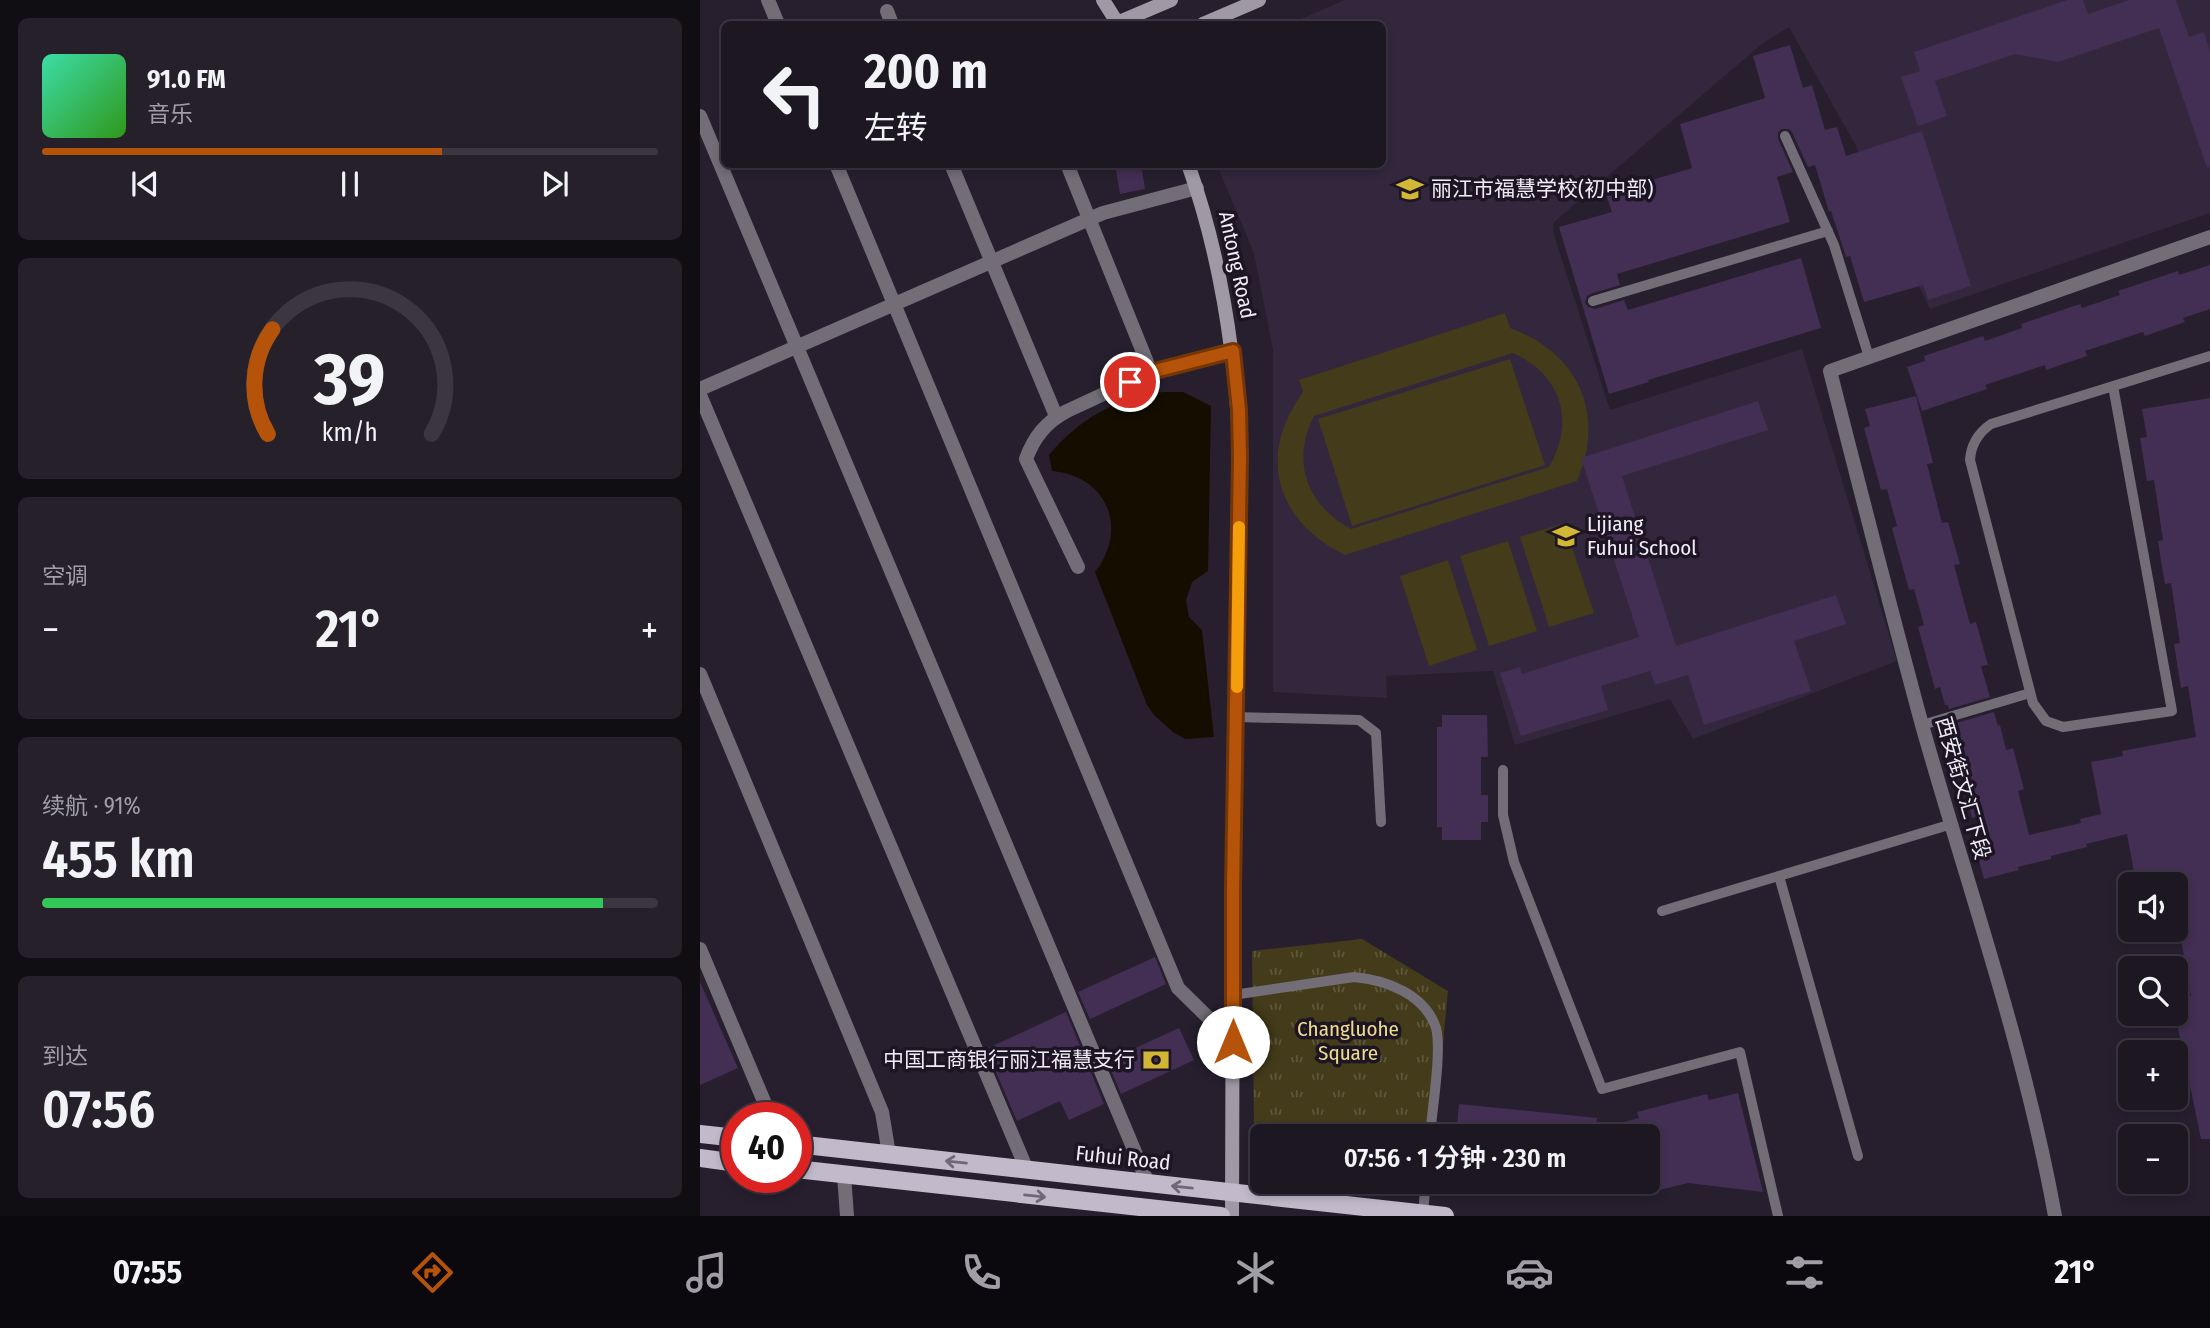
<!DOCTYPE html>
<html lang="zh">
<meta charset="utf-8">
<style>
body{margin:0;font-family:"Fira Sans Condensed","Noto Sans SC",sans-serif;background:#25202a;color:#f1f3f6;height:100vh;display:flex;flex-direction:column;font-size:26px;white-space:nowrap}
*{box-sizing:border-box;margin:0}
p{font-size:23px;color:#a09fa5}
.icon{flex:none;width:38px;height:38px;fill:none;stroke:currentColor;stroke-width:2;stroke-linecap:round;stroke-linejoin:round}
.map{position:relative;flex:1;overflow:hidden}
.side{display:flex;flex-direction:column;gap:18px;padding:18px;background:#100d13;width:700px}
.side>*{flex:none}
.top-card{position:absolute;left:21px;top:21px;width:665px;height:147px;border-radius:10px;box-shadow:0 4px 10px #0003,0 0 0 2px #3b3640;background:#1d1722;color:#f1f3f6;overflow:hidden}
.controls{position:absolute;left:1418px;top:872px;display:grid;gap:14px}
.controls a{display:grid;place-items:center;width:70px;height:70px;border-radius:10px;background:#1d1722;box-shadow:0 4px 10px #0003,0 0 0 2px #3b3640;font-size:35px}
.speed{position:absolute;left:21px;top:1102px;display:flex;gap:14px;font-size:35px;font-weight:700;text-align:center}
.speed>*{display:grid;place-content:center;width:91px;height:91px;border-radius:50%;background:#1d1722;box-shadow:0 4px 10px #0003,0 0 0 2px #3b3640;line-height:1}
.speed .limit{border:10px solid #d22;background:#fff;color:#111}
.pin{position:absolute;display:grid;place-items:center;width:60px;height:60px;color:#fff;margin:-30px;border:4px solid #fff;border-radius:50%;box-shadow:0 2px 7px #0007}
.me{position:absolute;width:77px;margin:-38px;rotate:0deg;stroke-linejoin:round;filter:drop-shadow(0 0 5px #0008)}
.turn{display:flex;align-items:center;gap:24px;height:147px;padding:0 28px;font-size:32px}
.turn .icon{width:91px;height:91px;stroke-width:2.5}
.turn b{display:block;font-size:49px;line-height:60px}
.big{font-size:52px;font-weight:600;line-height:1.1}
.side .card{flex:1;display:flex;flex-direction:column;justify-content:center;gap:10px;min-width:0;padding:0 24px;border-radius:10px;background:#25202a}
.side .dial{align-items:center;gap:0}
.dial svg{height:182px;overflow:visible;fill:none;stroke:#3b3640;stroke-width:7;stroke-linecap:round;text-anchor:middle}
.dial text{fill:#f1f3f6;stroke:none}
.song{display:flex;align-items:center;gap:21px}
.cover{width:84px;height:84px;border-radius:10px;background:linear-gradient(135deg,hsl(160 70% 55%),hsl(110 70% 35%))}
.played{height:7px;border-radius:4px;background:linear-gradient(90deg,#b45309 65%,#3b3640 65%)}
.keys{display:flex;justify-content:space-around;direction:ltr}
.heat{display:flex;justify-content:space-between;align-items:center;font-size:38px;direction:ltr}
.charge{height:10px;border-radius:5px;background:linear-gradient(90deg,#34c759 91%,#3b3640 0)}
.trip{position:absolute;left:550px;top:1124px;width:410px;height:70px;border-radius:10px;background:#1d1722;box-shadow:0 4px 10px #0003,0 0 0 2px #3b3640;font-weight:600;line-height:70px;text-align:center}
.dock{display:flex;height:112px;justify-content:space-around;align-items:center;background:#0c090e;color:#a09fa5}
.dock .icon{width:49px;height:49px}
.dock .active{color:#b45309}
.dock b{font-size:32px;color:#f1f3f6}
main{display:flex;flex:1;min-height:0}
.map>svg:first-child{display:block}
.built{fill:#32273c}
.grass{fill:url(#grass-tufts)}
.pitch{fill:#433b19;fill-rule:evenodd}
.water{fill:#140e00}
.building{fill:#432e54}
.lines{fill:none;stroke-linecap:round;stroke-linejoin:round}
.lane{stroke:#726d76;stroke-width:10}
.street{stroke:#726d76;stroke-width:14}
.secondary{stroke:#9f98a5;stroke-width:14}
.primary{stroke:#c2bacb;stroke-width:18}
.oneway{stroke:#706878}
.route-casing{stroke:#753606;stroke-width:18}
.route{stroke:#b45309;stroke-width:12}
.slow{stroke:#f59e0b;stroke-width:12}
.labels{text-anchor:middle;stroke-width:7;stroke-linejoin:round;paint-order:stroke}
.poi-label{font-size:21px;fill:#f0ebf5;stroke:#1d1524;text-anchor:start}
.street-label{font-size:21px;fill:#f0ebf5;stroke:#1d1524}
.park-label{font-size:21px;fill:#eedc8e;stroke:#1d1524}
</style>
<main>
<section class="side">
<div class="card">
<div class="song"><i class="cover"></i><div><b>91.0 FM</b><p>音乐</p></div></div>
<div class="played"></div>
<div class="keys"><svg class="icon" aria-label="previous" viewBox="0 0 24 24"><path d="M18 5L8 12l10 7zM5 5v14"/></svg><svg class="icon" aria-label="pause" viewBox="0 0 24 24"><path d="M8 5v14M16 5v14"/></svg><svg class="icon" aria-label="next" viewBox="0 0 24 24"><path d="M6 5l10 7-10 7zM19 5v14"/></svg></div>
</div>
<div class="card dial"><svg viewBox="0 0 100 80">
<path d="M14 69A42 42 0 1 1 86 69"/>
<path d="M14 69A42 42 0 0 1 16 23" stroke="#b45309"/>
<text x="50" y="56" font-size="32" font-weight="700">39</text>
<text x="50" y="72" font-size="11">km/h</text>
</svg></div>
<div class="card"><p>空调</p>
<div class="heat"><a>−</a><b class="big">21°</b><a>+</a></div>
</div>
<div class="card"><p>续航 · 91%</p><b class="big">455 km</b><div class="charge"></div></div>
<div class="card"><p>到达</p><b class="big">07:56</b></div>
</section>
<div class="map">
<svg width="1510" height="1216" viewBox="0 0 1510 1216">
<defs>
<pattern id="grass-tufts" width="24" height="20" patternUnits="userSpaceOnUse" patternTransform="scale(1.75)"><rect width="24" height="20" fill="#433b19"/><path d="M3 7l-1-3M5 7V3M7 7l1-3M15 17l-1-3M17 17v-4M19 17l1-3" fill="none" stroke="#5e583b"/></pattern>
</defs>
<rect width="100%" height="100%" fill="#271f2e"/>
<polygon class="built" points="645,0 1510,0 1510,213 1230,309 1193,233 1156,146 1089,27 1063,43 853,223 854,235 910,410 1102,349 1197,661 993,739 970,699 815,745 793,671 686,676 687,698 573,692 573,350 554,253 517,165 682,164 682,24 589,24"/>
<polygon class="grass" points="662,939 748,991 734,1136 562,1136 562,1159 554,1133 552,951"/>
<g class="pitch">
<path d="M805,313L810,328C879,353 906,414 877,481L645,555C575,521 557,455 603,392L599,380ZM813,353C861,375 876,420 849,467L651,529C606,504 591,462 614,416Z"/>
<polygon points="810,359 845,465 652,526 618,419"/>
<polygon points="864,523 894,613 849,627 820,537"/>
<polygon points="808,541 837,631 789,646 760,556"/>
<polygon points="748,560 777,650 729,666 700,576"/>
</g>
<path class="water" d="M464,392H483L511,406L508,571L492,582L486,600L489,617L502,630L514,737L485,739L473,732L454,715L447,705L395,572C429,528 407,476 352,471L349,455C380,418 416,398 464,392Z"/>
<g class="building">
<polygon points="1367,0 1383,0 1388,14 1429,0 1476,0 1489,37 1504,32 1510,51 1510,167 1507,168 1459,28 1358,62 1315,54 1235,81 1247,116 1218,126 1201,77 1220,71 1214,52"/>
<polygon points="1090,45 1103,88 1112,85 1125,130 1137,127 1146,156 1222,131 1271,286 1228,300 1223,285 1164,302 1150,256 1146,257 1131,211 1129,212 1115,165 1108,167 1092,132 1089,129 1082,129 1078,132 1078,139 1093,172 1077,177 1090,222 917,274 920,285 890,294 887,296 885,303 888,307 895,309 924,300 928,310 1101,258 1121,328 948,380 949,382 909,394 859,227 912,212 906,194 992,168 980,124 1065,98 1053,56"/>
<polygon points="415,164 441,164 445,189 420,194"/>
<polygon points="1510,265 1510,309 1483,318 1485,322 1445,336 1443,332 1385,351 1387,356 1346,370 1345,365 1285,385 1287,389 1222,411 1207,367 1225,361 1224,356 1283,336 1285,341 1322,328 1321,324 1380,304 1382,308 1420,295 1418,291 1478,271 1479,275"/>
<polygon points="1216,396 1233,463 1227,464 1242,523 1248,522 1260,564 1254,565 1270,624 1276,622 1288,665 1281,666 1290,697 1249,709 1248,705 1245,705 1240,687 1235,689 1218,627 1224,625 1214,589 1209,590 1192,528 1197,526 1187,489 1181,490 1164,428 1170,426 1165,409"/>
<polygon points="1510,398 1510,1139 1501,1139 1475,1013 1475,999 1491,996 1478,923 1475,924 1475,875 1436,883 1427,834 1386,844 1387,847 1351,856 1351,859 1318,867 1319,870 1284,879 1277,853 1287,851 1278,816 1272,818 1255,755 1261,754 1253,724 1294,712 1298,726 1300,725 1306,750 1313,748 1324,789 1318,791 1329,835 1381,823 1380,819 1401,814 1391,762 1423,756 1422,751 1496,737 1488,686 1481,688 1474,644 1480,643 1471,583 1465,584 1461,561 1458,541 1463,540 1454,480 1447,481 1440,438 1447,437 1442,409"/>
<polygon points="1058,401 1068,430 922,476 976,646 1136,595 1146,624 1094,641 1111,691 1004,725 988,675 955,685 950,671 901,686 908,710 821,736 800,673 820,667 822,674 939,637 881,458"/>
<polygon points="742,715 787,715 788,757 781,757 781,795 788,795 788,822 781,822 781,840 742,840 742,827 737,827 737,727 742,727"/>
<polygon points="455,957 466,984 390,1019 378,992"/>
<polygon points="0,982 38,1068 0,1085"/>
<polygon points="366,1012 404,1104 369,1120 360,1101 317,1121 286,1049"/>
<polygon points="479,1028 494,1060 421,1094 407,1061"/>
<polygon points="1038,1093 1063,1192 988,1183 947,1193 947,1136 896,1136 895,1132 895,1136 756,1136 759,1104 897,1118 896,1129 939,1118 937,1112 1007,1094 1009,1100"/>
</g>
<g class="lines">
<g class="lane">
<polyline points="1085,136 1134,245 1169,357"/>
<polyline points="893,301 1128,231"/>
<path d="M1413,386L1472,711L1363,727L1346,721L1333,703L1270,460C1271,444 1278,433 1291,424L1510,356"/>
<polyline points="536,717 659,720 676,733 681,822"/>
<polyline points="1222,725 1330,693"/>
<polyline points="803,770 803,815 814,862 902,1089 1040,1052 1078,1216"/>
<polyline points="1079,876 1158,1156"/>
<polyline points="962,911 1252,824"/>
<path d="M533,995L654,977C686,980 725,994 736,1028C742,1051 732,1110 730,1136"/>
<polyline points="723,1213 726,1181"/>
</g>
<g class="street">
<polyline points="68,0 78,24"/>
<polyline points="187,11 192,24"/>
<polyline points="0,116 448,1183"/>
<polyline points="136,164 478,988 533,1042"/>
<polyline points="251,164 356,416"/>
<polyline points="367,164 451,372"/>
<polyline points="0,389 403,213 497,188"/>
<polyline points="0,395 327,1170"/>
<path d="M378,567L326,459C334,437 346,422 367,411L451,372L533,351"/>
<polyline points="0,674 182,1112 189,1154"/>
<polyline points="0,949 71,1118"/>
<polyline points="144,1175 147,1216"/>
<path d="M1355,1216C1325,1049 1268,888 1222,725C1190,607 1160,489 1130,371L1510,237"/>
</g>
<g class="secondary">
<polyline points="403,0 418,24"/>
<polyline points="417,23 471,0"/>
<polyline points="503,24 559,0"/>
<path d="M488,164C522,259 536,357 540,457L533,889L532,1216"/>
</g>
<g class="primary">
<polyline points="0,1134 37,1138"/>
<polyline points="96,1144 745,1216"/>
<polyline points="0,1158 37,1163"/>
<polyline points="96,1169 521,1216"/>
</g>
</g>
<defs><path id="oneway-shaft" d="M-6 0H5M1.5-3L5.5 0L1.5 3" fill="none" stroke-width="1.6" stroke-linecap="round" stroke-linejoin="round" transform="scale(1.75)"/></defs>
<g class="oneway">
<use href="#oneway-shaft" transform="translate(256 1162) rotate(-174)"/>
<use href="#oneway-shaft" transform="translate(482 1187) rotate(-174)"/>
<use href="#oneway-shaft" transform="translate(335 1196) rotate(6)"/>
</g>
<g class="lines">
<g class="route-casing">
<polyline id="route" points="430,382 451,372 533,351 539,410 540,457 533,889 533,1042"/>
</g>
<use href="#route" class="route"/>
<polyline class="slow" points="537,687 539,527"/>
</g>
<defs>
<g id="school-bare" transform="scale(2.1)"><path d="M0-5L7-2L0 1L-7-2ZM-4 1L0 2.5L4 1V4Q0 6-4 4Z" fill="#d2b635" stroke="#1d1524" stroke-width="2.5" paint-order="stroke"/></g>
<g id="bank-bare" transform="scale(2.1)"><path d="M-6-4H6V4H-6ZM0-2.3a2.3 2.3 0 1 0 0 4.6a2.3 2.3 0 1 0 0-4.6Z" fill="#d2b635" stroke="#1d1524" stroke-width="2.5" paint-order="stroke"/></g>
</defs>
<g fill-rule="evenodd">
<use href="#school-bare" x="710" y="189"/>
<use href="#school-bare" x="866" y="536"/>
<use href="#bank-bare" x="456" y="1060"/>
</g>
<g class="labels">
<g class="poi-label">
<text x="731" y="196">丽江市福慧学校(初中部)</text>
<text x="887" y="531">Lijiang<tspan x="887" dy="24">Fuhui School</tspan></text>
<text x="435" y="1067" text-anchor="end">中国工商银行丽江福慧支行</text>
</g>
<g class="street-label">
<text transform="translate(537 265) rotate(78)" y="7">Antong Road</text>
<text transform="translate(1263 788) rotate(74)" y="7">西安街文汇下段</text>
<text transform="translate(423 1158) rotate(6)" y="7">Fuhui Road</text>
</g>
<g class="park-label">
<text x="648" y="1036">Changluohe<tspan x="648" dy="24">Square</tspan></text>
</g>
</g>
</svg>
<div class="controls">
<a><svg class="icon" aria-label="sound" viewBox="0 0 24 24"><path d="M4 9h4l5-4v14l-5-4H4zM17 9q2 3 0 6"/></svg></a>
<a><svg class="icon" aria-label="search" viewBox="0 0 24 24"><circle cx="10" cy="10" r="6"/><path d="M15 15l6 6"/></svg></a>
<a>+</a>
<a>−</a>
</div>
<div class="speed"><div class="limit">40</div></div>
<div class="pin" style="left:430px;top:382px;background:#d93025"><svg class="icon" aria-label="arrive" viewBox="0 0 24 24"><path d="M6 21V4h12l-3 4 3 4H6"/></svg></div>
<svg class="me" style="left:533px;top:1042px" viewBox="-20 -20 40 40"><circle r="19" fill="#fff"/><path d="M0-13L10 11 0 6-10 11z" fill="#b45309"/></svg>
<div class="trip">07:56 · 1 分钟 · 230 m</div>
<div class="top-card">
<div class="turn"><svg class="icon" aria-label="left" viewBox="0 0 24 24"><path d="M17 20v-9H6M10 6l-5 5 5 5"/></svg><div><b>200 m</b>左转</div></div>
</div>
</div>
</main>
<nav class="dock">
<b>07:55</b>
<svg class="icon active" aria-label="directions" viewBox="0 0 24 24"><path d="M12 3l9 9-9 9-9-9zM9 14v-3h6M13 9l2 2-2 2"/></svg>
<svg class="icon" aria-label="music" viewBox="0 0 24 24"><path d="M9 18V5l10-2v13"/><circle cx="6" cy="18" r="3"/><circle cx="16" cy="16" r="3"/></svg>
<svg class="icon" aria-label="phone" viewBox="0 0 24 24"><path d="M5 4h4l2 5-3 2q2 4 5 5l2-3 5 2v4C11 20 4 13 5 4z"/></svg>
<svg class="icon" aria-label="climate" viewBox="0 0 24 24"><path d="M12 3v18M4 7l16 10M4 17L20 7"/></svg>
<svg class="icon" aria-label="car" viewBox="0 0 24 24"><path d="M5 17H2v-5l4-1 3-4h7l3 4 3 1v5h-3M9 17h6M6 11h13"/><circle cx="7" cy="17" r="2"/><circle cx="17" cy="17" r="2"/></svg>
<svg class="icon" aria-label="filters" viewBox="0 0 24 24"><path d="M4 7h16M4 17h16"/><circle cx="9" cy="7" r="2"/><circle cx="15" cy="17" r="2"/></svg>
<b>21°</b>
</nav>
